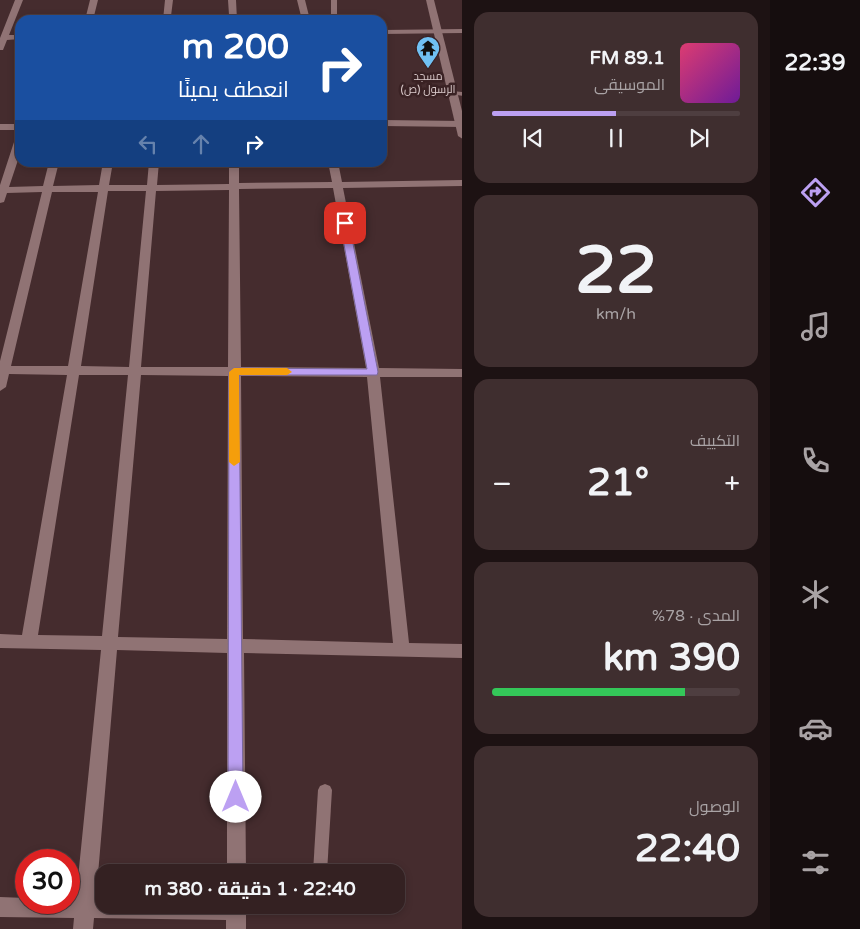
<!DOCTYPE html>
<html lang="ar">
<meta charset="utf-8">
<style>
body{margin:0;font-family:"Varela Round",Cairo,sans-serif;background:#3f2e2f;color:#f1f3f6;direction:rtl;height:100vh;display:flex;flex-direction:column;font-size:19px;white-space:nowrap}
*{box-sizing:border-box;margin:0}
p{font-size:16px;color:#a9a3a5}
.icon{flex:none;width:28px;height:28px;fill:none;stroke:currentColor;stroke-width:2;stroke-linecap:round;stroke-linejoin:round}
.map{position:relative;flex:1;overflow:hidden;direction:ltr}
.drawer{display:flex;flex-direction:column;gap:12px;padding:12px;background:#1d1213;width:308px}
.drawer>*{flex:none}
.hud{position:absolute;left:15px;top:15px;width:372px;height:152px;border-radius:15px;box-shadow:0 2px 8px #0003,0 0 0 1px #4e3e40;direction:rtl;background:#1a4fa0;color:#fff;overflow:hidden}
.speed{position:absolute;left:15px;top:849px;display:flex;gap:10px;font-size:25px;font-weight:700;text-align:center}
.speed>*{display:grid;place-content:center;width:65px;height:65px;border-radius:50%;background:#342122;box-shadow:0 2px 8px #0003,0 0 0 1px #4e3e40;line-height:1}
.speed .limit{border:8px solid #d22;background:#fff;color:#111}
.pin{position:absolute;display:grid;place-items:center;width:42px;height:42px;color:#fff;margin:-21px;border-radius:10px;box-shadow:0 2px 8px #0006}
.me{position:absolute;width:55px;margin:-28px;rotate:0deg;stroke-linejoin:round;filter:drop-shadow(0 0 4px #0008)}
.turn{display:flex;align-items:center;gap:18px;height:105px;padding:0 15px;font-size:22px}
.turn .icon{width:65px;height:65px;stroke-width:2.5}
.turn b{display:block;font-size:35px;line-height:42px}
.lanes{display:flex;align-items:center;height:48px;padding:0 15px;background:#0003;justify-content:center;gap:25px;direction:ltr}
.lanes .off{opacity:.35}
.big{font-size:38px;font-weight:700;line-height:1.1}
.drawer .tile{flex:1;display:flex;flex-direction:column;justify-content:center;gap:8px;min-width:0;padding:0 18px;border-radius:15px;background:#3f2e2f}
.drawer .dial{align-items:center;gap:0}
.dial b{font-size:65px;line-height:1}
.song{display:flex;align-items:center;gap:15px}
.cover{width:60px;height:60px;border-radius:8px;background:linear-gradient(135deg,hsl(340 70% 55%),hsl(280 70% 35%))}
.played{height:5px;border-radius:2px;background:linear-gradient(90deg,#bca0f2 50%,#4e3e40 50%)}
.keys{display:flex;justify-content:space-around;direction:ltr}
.heat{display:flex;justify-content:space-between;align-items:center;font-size:28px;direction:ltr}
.charge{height:8px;border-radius:4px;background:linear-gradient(90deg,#34c759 78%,#4e3e40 0)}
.trip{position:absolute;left:95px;top:864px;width:310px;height:50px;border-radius:15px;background:#342122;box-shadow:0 2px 8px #0003,0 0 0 1px #4e3e40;font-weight:700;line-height:50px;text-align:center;direction:rtl}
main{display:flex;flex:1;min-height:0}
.tab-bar{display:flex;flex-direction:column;width:90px;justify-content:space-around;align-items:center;background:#150d0e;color:#a9a3a5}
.tab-bar .icon{width:35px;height:35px}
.tab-bar .active{color:#bca0f2}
.tab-bar b{font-size:22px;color:#f1f3f6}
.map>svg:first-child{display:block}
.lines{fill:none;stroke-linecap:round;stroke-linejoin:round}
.service{fill:#907374;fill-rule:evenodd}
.minor{fill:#907374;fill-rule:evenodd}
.tertiary{fill:#907374;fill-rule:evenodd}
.route{fill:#bca0f2;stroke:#7a689d}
.slow{fill:#f59e0b}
.labels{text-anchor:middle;stroke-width:5;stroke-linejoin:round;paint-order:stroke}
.far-poi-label{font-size:11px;fill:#ddcdce;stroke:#3a2224}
</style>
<main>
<nav class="tab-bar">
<b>22:39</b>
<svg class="icon active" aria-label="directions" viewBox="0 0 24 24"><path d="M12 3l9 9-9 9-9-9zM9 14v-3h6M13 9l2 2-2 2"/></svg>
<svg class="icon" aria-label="music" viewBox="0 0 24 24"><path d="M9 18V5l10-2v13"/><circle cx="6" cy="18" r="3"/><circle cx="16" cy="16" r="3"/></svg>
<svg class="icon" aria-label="phone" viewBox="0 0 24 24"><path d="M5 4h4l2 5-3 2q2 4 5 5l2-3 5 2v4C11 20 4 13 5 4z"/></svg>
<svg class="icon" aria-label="climate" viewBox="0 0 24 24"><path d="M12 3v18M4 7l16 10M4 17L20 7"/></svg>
<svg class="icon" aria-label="car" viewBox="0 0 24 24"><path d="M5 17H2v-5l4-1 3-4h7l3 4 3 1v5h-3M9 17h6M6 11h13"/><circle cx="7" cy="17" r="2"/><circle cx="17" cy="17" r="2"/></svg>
<svg class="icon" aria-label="filters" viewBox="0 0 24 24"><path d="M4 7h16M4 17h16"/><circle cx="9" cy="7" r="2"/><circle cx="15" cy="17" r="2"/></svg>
</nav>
<section class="drawer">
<div class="tile">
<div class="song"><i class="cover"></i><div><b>89.1 FM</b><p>الموسيقى</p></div></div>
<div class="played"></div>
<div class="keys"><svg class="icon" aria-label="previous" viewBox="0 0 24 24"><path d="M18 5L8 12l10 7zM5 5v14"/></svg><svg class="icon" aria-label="pause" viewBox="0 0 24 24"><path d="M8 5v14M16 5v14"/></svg><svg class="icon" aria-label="next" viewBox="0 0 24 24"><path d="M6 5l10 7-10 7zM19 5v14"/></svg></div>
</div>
<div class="tile dial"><b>22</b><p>km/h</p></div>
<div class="tile"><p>التكييف</p>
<div class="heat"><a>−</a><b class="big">21°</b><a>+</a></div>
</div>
<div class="tile"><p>المدى · 78%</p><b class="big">390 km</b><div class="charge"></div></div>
<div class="tile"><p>الوصول</p><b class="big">22:40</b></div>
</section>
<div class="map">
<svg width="463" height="929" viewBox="0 0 463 929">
<rect width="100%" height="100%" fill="#452c2e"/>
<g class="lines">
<g class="service">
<polygon points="331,0 337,0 337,17 328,20 318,20 331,16"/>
<polygon points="452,91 463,92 463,96 450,94 449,93"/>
<polygon points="325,784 330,786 332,790 327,872 313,872 318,790 320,786"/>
</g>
<g class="minor">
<polygon points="15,0 23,0 9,35 20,35 20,39 7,40 3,50 0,50 0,38"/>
<polygon points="90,0 98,0 93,20 85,20"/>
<polygon points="165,0 173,0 171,16 229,15 228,0 236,0 237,20 163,20"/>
<polygon points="297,0 305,0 310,20 302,20"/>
<polygon points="463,29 463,33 382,34 382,30"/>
<polygon points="382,120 463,121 463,127 382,126"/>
<rect x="0" y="124" width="20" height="6"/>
<path d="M20,136V154L9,187L43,186L49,162H59L53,186L99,185L103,162H113L109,185H147L149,162H159L157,185L229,184V162H239V183L332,182L328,162H338L342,182L463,180V186L343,188L379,368L463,369V377H380L409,643L463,644V658L244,653L246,872H227V653L117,650L96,898L104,899V905H246V929H226V920L94,918L93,929H73L74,918L0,917V897L26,898V902H69V898H76L101,650L0,648V634L22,635L67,375L9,374L6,387L0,391V361L42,192L7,193L4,202L0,203V185L15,139ZM333,188L366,368L241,367L239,189ZM229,190L228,367H141L156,191ZM108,191H146L129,367L81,366ZM52,192H98L68,366H11ZM79,375H128L102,636L38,635ZM141,375L228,376L227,639L118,637ZM241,376L367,377L393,643L243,639Z"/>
</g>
<polygon class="tertiary" points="426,0 434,0 463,115 463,139 458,136"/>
</g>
<polygon class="route" points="345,220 349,223 378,372 377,375 239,375 243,797 241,802 236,804 230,802 228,797 229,372 234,368 367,369 340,223"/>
<polygon class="slow" points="234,368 287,368 292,372 287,375 239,375 240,462 234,466 229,462 229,372"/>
<defs>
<g id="temple-pin" transform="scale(1.25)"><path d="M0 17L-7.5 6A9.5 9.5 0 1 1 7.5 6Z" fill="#70c1f4" stroke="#3a2224"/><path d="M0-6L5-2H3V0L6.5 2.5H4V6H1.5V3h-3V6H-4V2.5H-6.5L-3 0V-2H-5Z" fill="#111"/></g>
</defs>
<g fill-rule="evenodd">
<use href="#temple-pin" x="428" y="48"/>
</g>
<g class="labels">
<g class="far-poi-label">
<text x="428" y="80">مسجد<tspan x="428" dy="13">الرسول (ص)</tspan></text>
</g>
</g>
</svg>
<div class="speed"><div class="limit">30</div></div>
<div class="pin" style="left:345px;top:223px;background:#d93025"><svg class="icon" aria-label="arrive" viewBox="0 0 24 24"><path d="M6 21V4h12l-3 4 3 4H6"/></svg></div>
<svg class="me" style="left:236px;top:797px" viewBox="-20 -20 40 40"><circle r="19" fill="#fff"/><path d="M0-13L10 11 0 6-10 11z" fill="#bca0f2"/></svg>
<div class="trip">22:40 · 1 دقيقة · 380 m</div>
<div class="hud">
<div class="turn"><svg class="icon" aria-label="right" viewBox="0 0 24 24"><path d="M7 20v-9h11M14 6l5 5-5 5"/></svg><div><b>200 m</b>انعطف يمينًا</div></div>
<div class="lanes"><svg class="icon off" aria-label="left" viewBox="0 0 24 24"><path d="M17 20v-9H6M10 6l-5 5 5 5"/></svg><svg class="icon off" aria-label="ahead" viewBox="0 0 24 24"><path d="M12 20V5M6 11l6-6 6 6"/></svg><svg class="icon" aria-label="right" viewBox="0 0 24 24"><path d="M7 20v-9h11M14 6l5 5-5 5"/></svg></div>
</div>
</div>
</main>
